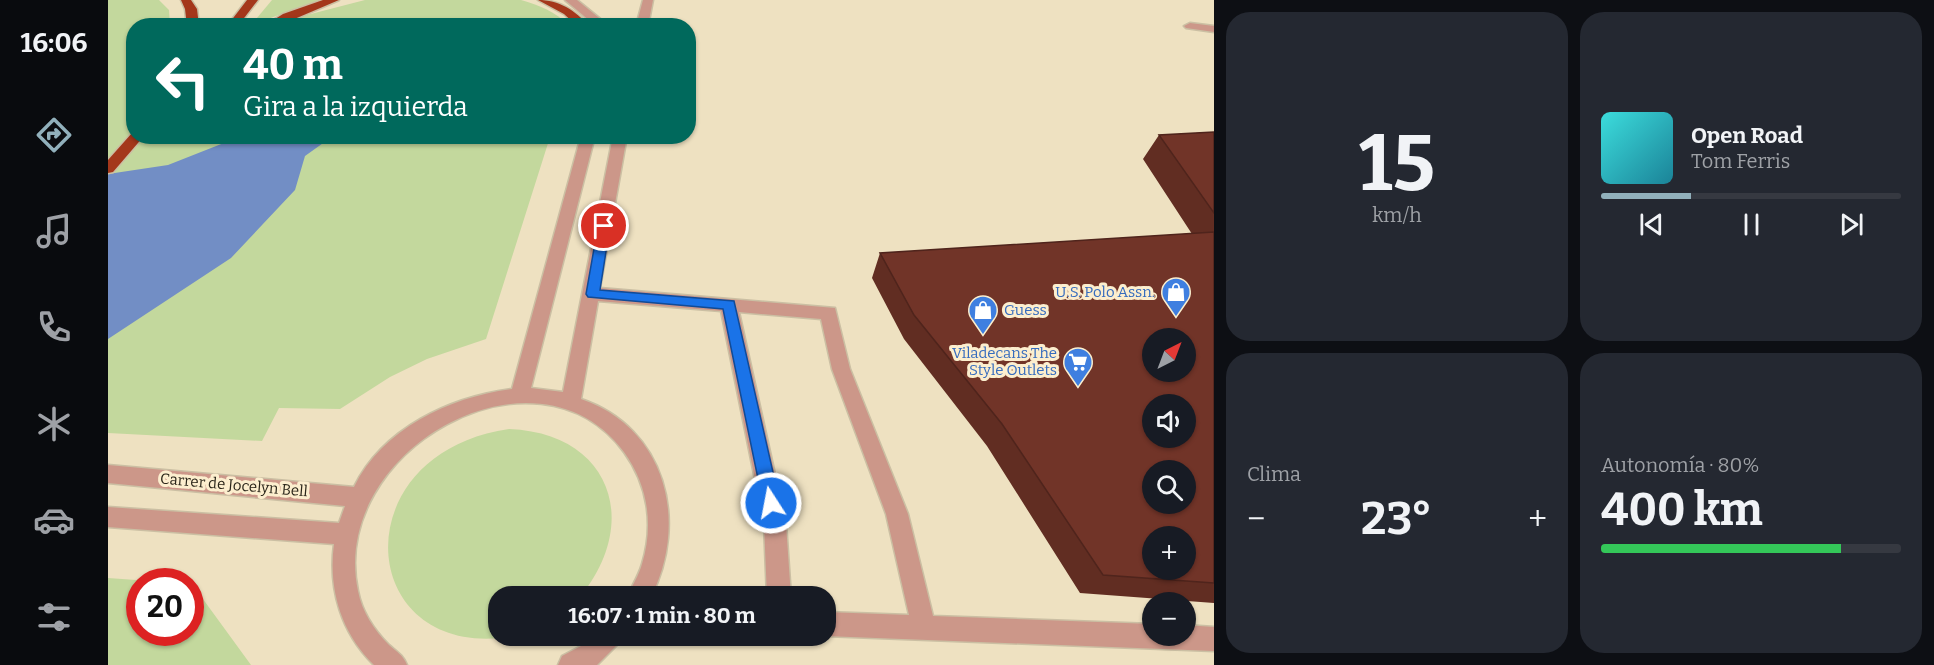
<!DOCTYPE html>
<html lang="es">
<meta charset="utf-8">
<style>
body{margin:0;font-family:Bitter,serif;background:#242831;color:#f1f3f6;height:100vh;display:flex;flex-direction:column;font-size:22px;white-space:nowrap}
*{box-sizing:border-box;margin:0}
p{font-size:20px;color:#9ea1a6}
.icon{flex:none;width:33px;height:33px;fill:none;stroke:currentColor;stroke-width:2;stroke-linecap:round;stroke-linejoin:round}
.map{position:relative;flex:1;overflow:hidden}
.side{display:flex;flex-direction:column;gap:12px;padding:12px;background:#0d0f14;width:720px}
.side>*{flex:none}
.hud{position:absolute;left:18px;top:18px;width:570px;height:126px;border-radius:24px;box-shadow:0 2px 4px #0004;background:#00695c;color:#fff;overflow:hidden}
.needle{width:39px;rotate:42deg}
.fabs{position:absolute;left:1034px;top:328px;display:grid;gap:12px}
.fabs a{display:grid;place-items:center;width:54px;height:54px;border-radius:50%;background:#171b24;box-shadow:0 2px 4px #0004;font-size:30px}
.speed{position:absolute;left:18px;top:568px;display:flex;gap:12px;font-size:30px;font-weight:700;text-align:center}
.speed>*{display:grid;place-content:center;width:78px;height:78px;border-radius:50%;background:#171b24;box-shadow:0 2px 4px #0004;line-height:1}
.speed .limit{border:9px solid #d22;background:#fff;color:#111}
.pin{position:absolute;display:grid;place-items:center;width:51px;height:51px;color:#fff;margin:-26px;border:3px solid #fff;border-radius:50%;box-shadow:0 2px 6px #0007}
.me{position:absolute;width:66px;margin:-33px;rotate:349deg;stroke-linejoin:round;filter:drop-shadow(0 0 4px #0008)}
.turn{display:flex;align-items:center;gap:21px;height:126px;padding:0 18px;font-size:27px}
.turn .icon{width:78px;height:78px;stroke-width:2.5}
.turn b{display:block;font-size:42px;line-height:51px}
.big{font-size:45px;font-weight:700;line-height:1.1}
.side .widget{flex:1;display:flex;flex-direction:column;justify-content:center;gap:9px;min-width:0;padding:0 21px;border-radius:24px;background:#242831}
.side .dial{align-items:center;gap:0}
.dial b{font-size:78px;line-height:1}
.song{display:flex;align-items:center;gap:18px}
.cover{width:72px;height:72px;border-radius:9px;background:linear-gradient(135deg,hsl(180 70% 55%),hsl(190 70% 35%))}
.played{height:6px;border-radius:3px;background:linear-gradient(90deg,#91b0bb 30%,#363941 30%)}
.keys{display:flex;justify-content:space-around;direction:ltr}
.heat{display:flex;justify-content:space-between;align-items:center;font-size:33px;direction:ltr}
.charge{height:9px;border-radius:4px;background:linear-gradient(90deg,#34c759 80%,#363941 0)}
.side .tiles{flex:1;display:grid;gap:12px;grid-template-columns:repeat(2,1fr)}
.trip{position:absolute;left:380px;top:586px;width:348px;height:60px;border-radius:24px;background:#171b24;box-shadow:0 2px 4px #0004;font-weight:700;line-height:60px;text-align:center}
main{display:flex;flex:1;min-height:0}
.tabs{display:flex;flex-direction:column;width:108px;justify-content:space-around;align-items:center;background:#090b0e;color:#9ea1a6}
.tabs .icon{width:42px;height:42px}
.tabs .current{color:#91b0bb}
.tabs b{font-size:27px;color:#f1f3f6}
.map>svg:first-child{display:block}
.green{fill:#c3d89d}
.water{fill:#728ec5}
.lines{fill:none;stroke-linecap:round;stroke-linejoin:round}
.minor-casing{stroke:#cbbfa3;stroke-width:3}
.highway-casing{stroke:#cbbfa3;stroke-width:3}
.minor{fill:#cc9789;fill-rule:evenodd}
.highway{fill:#a4371b;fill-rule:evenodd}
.wall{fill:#612d22}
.building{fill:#713428;stroke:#4f241c;stroke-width:1.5;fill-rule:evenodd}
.route{fill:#1a73e8;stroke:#114b97;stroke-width:1.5}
.labels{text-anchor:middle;stroke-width:6;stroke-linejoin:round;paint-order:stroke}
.shop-label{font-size:15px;fill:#366cbe;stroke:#fceece;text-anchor:end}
.street-label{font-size:15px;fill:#2a2519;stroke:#fceece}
</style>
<main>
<nav class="tabs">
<b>16:06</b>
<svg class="icon current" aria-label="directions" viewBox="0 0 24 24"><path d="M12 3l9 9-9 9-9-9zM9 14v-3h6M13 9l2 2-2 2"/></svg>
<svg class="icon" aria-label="music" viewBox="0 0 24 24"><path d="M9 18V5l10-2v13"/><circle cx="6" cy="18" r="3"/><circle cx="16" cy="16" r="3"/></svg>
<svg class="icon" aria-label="phone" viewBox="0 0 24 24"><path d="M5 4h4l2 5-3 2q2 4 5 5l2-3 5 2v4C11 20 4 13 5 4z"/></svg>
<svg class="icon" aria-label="climate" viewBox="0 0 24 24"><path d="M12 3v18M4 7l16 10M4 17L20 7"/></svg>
<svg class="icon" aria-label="car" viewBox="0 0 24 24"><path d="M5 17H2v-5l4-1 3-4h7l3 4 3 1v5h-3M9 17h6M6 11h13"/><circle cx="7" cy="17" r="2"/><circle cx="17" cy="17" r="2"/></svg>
<svg class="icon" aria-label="filters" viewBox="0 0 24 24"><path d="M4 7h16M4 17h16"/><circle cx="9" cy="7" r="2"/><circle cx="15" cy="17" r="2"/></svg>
</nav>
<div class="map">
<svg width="1106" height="665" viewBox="0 0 1106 665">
<rect width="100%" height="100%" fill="#eee1c1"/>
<g class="green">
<polygon points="0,0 51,0 61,10 62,25 26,26 26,136 442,137 378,339 319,359 282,377 232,409 171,408 154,441 0,433"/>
<polygon points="164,0 212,0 143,25"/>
<path d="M257,0H413C431,5 448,12 460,25L170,26L195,16Z"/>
<path d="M401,429C502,433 534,521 472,597H390V636H407C248,665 230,454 401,429Z"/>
<polygon points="0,578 56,582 32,582 32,633 82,633 84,584 143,665 0,665"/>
</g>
<polygon class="water" points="131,137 242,137 218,141 197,156 187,190 123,258 0,339 0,174 60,165"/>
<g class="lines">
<g class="minor-casing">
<g id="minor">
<polygon points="457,0 469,0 501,26 488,26"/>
<polygon points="535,0 545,0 540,26 528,26"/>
<polygon points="1082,23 1106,26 1106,32 1078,28 1076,26"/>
<path d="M473,136H487L423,388L455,392L505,136H519L492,288L727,308L742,369L800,514L825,616L1044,624V636H1077V625L1106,627V651L717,636V612L801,615L778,514L724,369L713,319L631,312L678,524L683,597H659L656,524L613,311L490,301L473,399C558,428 581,521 543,597H519C524,586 531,575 534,564C546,525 540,485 516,452C428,333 220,451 250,591C254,612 266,630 281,645C289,652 295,655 299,665H266C233,633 220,589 226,544L0,527V507L231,523L237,506L0,483V465L246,487C275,428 342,397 404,389Z"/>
<polygon points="483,636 512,636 509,645 489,665 450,665 454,656 473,646"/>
</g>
</g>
<g class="highway-casing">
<g id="highway">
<polygon points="73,0 83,0 89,9 91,26 79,26 77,9"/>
<polygon points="139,0 150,0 130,26 119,26"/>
<polygon points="215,0 231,0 170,26 156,26 175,14"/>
<path d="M430,0C451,0 467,10 481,26H469L456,14Z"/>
<polygon points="24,133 26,136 36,136 5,172 0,173 0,160"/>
</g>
</g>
<use href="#minor" class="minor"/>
<use href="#highway" class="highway"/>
</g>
<polygon class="wall" points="1106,132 1106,603 972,593 879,446 796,339 764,278 772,253 1084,234 1035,159 1051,135"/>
<g class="building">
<polygon points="1106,132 1106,213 1051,135"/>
<path d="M1106,232V583L995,575L894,424L806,315L772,253ZM1044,339H1077V372H1044ZM1044,405H1077V438H1044ZM1044,471H1077V504H1044ZM1044,537H1077V570H1044Z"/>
</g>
<polygon class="route" points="496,222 502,226 492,290 626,301 672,503 669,509 663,511 658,509 655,503 615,309 480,297 478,294 490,226"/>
<defs>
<g id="shop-pin" transform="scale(1.5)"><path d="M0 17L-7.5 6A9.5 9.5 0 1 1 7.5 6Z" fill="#3f7fe0" stroke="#fceece"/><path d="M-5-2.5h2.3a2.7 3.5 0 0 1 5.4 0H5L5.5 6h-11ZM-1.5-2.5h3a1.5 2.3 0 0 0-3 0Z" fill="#fff"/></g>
<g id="supermarket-pin" transform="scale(1.5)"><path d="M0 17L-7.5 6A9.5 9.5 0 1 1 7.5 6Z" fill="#3f7fe0" stroke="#fceece"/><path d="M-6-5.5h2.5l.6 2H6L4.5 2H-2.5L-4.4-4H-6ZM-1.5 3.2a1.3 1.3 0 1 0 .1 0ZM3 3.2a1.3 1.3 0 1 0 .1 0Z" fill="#fff"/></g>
</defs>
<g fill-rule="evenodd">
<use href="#shop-pin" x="1068" y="292"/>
<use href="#shop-pin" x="875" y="310"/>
<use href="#supermarket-pin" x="970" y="362"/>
</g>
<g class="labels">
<g class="shop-label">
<text x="1047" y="297">U.S. Polo Assn.</text>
<text x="896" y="315" text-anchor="start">Guess</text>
<text x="949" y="358">Viladecans The<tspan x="949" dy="17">Style Outlets</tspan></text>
</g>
<g class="street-label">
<text transform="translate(126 485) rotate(5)" y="5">Carrer de Jocelyn Bell</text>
</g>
</g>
</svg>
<div class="fabs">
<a><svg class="needle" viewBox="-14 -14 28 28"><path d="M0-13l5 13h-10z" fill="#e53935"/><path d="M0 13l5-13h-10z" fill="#9ea1a6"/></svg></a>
<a><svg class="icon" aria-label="sound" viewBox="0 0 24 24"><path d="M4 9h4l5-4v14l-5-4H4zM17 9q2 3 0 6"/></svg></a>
<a><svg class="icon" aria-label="search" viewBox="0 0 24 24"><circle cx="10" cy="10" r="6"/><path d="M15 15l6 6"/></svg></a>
<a>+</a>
<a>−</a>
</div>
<div class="speed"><div class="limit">20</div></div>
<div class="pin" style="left:496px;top:226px;background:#d93025"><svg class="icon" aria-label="arrive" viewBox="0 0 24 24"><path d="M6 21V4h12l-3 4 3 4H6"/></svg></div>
<svg class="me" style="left:663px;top:503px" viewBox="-20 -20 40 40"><circle r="17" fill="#1a73e8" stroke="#fff" stroke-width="3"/><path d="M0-11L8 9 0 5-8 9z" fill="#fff"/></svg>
<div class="trip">16:07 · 1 min · 80 m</div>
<div class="hud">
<div class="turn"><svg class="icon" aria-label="left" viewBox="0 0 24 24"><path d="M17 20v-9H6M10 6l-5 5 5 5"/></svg><div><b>40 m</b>Gira a la izquierda</div></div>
</div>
</div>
<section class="side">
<div class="tiles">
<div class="widget dial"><b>15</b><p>km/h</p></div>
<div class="widget">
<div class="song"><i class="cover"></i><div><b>Open Road</b><p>Tom Ferris</p></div></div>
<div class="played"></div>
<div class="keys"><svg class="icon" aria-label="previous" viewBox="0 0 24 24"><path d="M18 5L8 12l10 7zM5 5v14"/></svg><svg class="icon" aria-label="pause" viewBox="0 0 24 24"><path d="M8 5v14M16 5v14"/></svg><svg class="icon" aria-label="next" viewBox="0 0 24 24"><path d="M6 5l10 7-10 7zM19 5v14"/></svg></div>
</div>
<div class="widget"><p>Clima</p>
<div class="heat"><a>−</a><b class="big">23°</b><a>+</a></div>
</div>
<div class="widget"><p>Autonomía · 80%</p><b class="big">400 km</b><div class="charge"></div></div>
</div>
</section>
</main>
